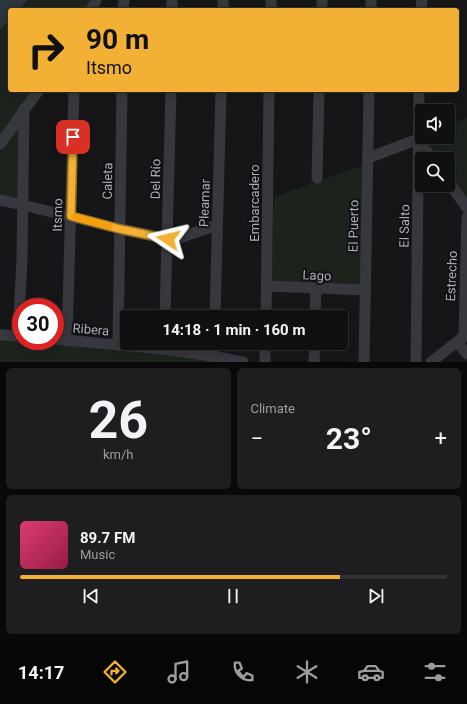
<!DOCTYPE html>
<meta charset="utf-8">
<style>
body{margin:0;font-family:Roboto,sans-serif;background:#1e1e20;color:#f1f3f6;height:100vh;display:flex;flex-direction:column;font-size:15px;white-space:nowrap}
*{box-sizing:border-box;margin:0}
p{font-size:13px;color:#9c9d9f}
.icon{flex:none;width:22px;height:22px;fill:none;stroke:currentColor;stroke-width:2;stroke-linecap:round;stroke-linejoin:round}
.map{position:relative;height:362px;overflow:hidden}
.panel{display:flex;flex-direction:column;gap:6px;padding:6px;background:#09090a;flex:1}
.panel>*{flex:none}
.guide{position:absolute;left:8px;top:8px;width:451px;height:84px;border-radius:4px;box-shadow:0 2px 10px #0003,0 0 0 1px #303032;background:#f2b134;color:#111;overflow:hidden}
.controls{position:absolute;left:415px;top:104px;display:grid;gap:8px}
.controls a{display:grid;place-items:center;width:40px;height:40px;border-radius:4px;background:#101012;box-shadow:0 2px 10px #0003,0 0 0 1px #303032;font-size:20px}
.speed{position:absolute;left:12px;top:298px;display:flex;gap:8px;font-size:20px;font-weight:700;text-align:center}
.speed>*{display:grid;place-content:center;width:52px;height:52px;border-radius:50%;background:#101012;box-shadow:0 2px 10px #0003,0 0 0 1px #303032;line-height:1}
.speed .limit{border:6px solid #d22;background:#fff;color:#111}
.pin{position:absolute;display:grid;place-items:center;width:34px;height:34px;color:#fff;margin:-17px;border-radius:8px;box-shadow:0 2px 6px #0006}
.me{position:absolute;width:44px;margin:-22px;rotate:280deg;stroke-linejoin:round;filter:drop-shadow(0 0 3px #0008)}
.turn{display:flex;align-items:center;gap:14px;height:84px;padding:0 12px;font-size:18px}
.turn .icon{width:52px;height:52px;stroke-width:2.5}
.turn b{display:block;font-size:28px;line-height:34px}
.big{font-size:30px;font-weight:700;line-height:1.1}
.panel .card{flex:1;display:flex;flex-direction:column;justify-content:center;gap:6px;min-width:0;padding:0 14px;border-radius:6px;background:#1e1e20}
.panel .dial{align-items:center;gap:0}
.dial b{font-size:52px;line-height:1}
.song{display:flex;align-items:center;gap:12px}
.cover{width:48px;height:48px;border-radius:6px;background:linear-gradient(135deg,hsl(340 70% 55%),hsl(340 70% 35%))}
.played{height:4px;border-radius:2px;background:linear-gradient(90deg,#f2b134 75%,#303032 75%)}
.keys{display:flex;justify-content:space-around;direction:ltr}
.heat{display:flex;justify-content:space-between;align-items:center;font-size:22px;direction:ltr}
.panel .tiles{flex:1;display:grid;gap:6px;grid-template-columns:1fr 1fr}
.card:last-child{grid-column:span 2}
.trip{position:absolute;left:120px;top:310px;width:228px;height:40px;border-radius:4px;background:#101012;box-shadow:0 2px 10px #0003,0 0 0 1px #303032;font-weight:700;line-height:40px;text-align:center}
.tabs{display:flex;height:64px;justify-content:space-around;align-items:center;background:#060607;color:#9c9d9f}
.tabs .icon{width:28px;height:28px}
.tabs .active{color:#f2b134}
.tabs b{font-size:18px;color:#f1f3f6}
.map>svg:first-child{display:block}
.green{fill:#1c231d}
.water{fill:#2c353c}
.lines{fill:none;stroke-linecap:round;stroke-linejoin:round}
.minor{stroke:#37383d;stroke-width:11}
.route-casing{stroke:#9d7322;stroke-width:10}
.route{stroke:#f2b134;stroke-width:7}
.slow{stroke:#f59e0b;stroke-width:7}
.labels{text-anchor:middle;stroke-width:4;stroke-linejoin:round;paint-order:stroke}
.street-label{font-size:13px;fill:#a8adb8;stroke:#111113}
</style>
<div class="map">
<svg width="467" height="362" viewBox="0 0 467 362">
<rect width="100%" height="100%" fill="#161618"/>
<g class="green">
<polygon points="0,0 96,0 91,10 10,10 10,90 39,90 0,144"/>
<polygon points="467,118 467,202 448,178 448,159 437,159 425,137 448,137 448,125"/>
<polygon points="18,129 20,130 21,197 17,200 0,196 0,152 16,130"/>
<polygon points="364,165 362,282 358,285 274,283 271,279 274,197"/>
<polygon points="0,329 21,331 21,341 55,341 228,362 0,362"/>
</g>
<polygon class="water" points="0,0 27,0 19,10 10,10 10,20 0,29"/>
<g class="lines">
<g class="minor">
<polyline points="91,10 96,0"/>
<polyline points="123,10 124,0"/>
<polyline points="172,10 172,0"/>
<polyline points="223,10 223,0"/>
<polyline points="271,10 271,0"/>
<polyline points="322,10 322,0"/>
<polyline points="371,10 371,0"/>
<polyline points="421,10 422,0"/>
<polyline points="0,144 39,90"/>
<polyline points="368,158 418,139 432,159"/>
<polyline points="317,178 319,90"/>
<polyline points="448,181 467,208"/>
<polyline points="0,200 23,205 120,229 168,239 182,237 217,225"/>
<polyline points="267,286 366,290"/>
<polyline points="165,317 171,90"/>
<polyline points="215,317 221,90"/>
<polyline points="266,317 269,90"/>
<polyline points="315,317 316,289"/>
<polyline points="0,335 21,336"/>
<polyline points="18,336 22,259 24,109"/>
<polyline points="464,337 467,217"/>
<path d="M55,339C118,345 181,349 243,362"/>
<polyline points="67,341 74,90"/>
<polyline points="457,342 467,354"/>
<polyline points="118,345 122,90"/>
<polyline points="213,356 214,343"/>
<polyline points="265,362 265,343"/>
<polyline points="314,362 315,343"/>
<polyline points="364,362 369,90"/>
<polyline points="416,362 419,90"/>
<polyline points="431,362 467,334"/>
</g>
</g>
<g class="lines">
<g class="route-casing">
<polyline id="route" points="73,137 71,216 120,229 168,239"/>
</g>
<use href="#route" class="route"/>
<polyline class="slow" points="74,217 109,226"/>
</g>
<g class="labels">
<g class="street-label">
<text transform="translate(155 179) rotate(-89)" y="5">Del Río</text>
<text transform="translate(107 181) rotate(-89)" y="5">Caleta</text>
<text transform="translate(204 203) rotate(-88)" y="5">Pleamar</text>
<text transform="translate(254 203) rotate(-90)" y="5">Embarcadero</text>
<text transform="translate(57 215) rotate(-89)" y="5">Itsmo</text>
<text transform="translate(353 226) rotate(-89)" y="5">El Puerto</text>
<text transform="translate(404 226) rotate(-89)" y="5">El Salto</text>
<text transform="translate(317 275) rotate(3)" y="5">Lago</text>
<text transform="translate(451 276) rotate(-88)" y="5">Estrecho</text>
<text transform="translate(91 329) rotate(5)" y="5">Ribera</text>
</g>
</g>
</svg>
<div class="controls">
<a><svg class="icon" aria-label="sound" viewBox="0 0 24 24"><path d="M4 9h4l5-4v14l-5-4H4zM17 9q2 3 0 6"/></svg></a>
<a><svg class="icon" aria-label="search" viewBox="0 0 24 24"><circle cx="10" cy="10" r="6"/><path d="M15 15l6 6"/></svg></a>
</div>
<div class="speed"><div class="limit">30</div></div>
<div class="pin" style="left:73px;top:137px;background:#d93025"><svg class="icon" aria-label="arrive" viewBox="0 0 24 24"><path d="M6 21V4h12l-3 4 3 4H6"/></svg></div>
<svg class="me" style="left:168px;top:239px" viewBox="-20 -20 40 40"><path d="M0-17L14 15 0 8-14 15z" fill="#f2b134" stroke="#fff" stroke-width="4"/></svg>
<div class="trip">14:18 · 1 min · 160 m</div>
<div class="guide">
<div class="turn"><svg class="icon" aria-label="right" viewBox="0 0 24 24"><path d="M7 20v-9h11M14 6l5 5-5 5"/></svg><div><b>90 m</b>Itsmo</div></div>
</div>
</div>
<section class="panel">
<div class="tiles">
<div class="card dial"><b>26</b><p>km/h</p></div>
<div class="card"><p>Climate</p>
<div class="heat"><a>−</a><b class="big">23°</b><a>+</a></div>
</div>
<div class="card">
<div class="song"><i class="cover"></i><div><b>89.7 FM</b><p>Music</p></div></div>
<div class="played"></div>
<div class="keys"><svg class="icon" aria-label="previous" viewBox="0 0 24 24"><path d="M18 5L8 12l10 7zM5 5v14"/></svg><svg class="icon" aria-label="pause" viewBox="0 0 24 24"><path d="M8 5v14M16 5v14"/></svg><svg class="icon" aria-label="next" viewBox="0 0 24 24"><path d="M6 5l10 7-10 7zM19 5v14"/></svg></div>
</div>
</div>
</section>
<nav class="tabs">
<b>14:17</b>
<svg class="icon active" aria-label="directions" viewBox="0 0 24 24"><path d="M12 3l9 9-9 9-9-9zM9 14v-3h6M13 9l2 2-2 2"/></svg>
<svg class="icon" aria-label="music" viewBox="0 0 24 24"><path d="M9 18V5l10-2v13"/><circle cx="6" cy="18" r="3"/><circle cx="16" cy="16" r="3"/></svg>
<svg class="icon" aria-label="phone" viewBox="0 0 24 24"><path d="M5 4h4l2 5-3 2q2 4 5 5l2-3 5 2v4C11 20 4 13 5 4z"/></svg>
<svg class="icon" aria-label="climate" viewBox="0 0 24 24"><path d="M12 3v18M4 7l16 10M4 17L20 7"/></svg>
<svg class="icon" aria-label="car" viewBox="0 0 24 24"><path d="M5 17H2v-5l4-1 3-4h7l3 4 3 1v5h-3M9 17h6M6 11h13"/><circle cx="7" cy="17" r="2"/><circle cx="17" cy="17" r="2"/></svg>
<svg class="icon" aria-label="filters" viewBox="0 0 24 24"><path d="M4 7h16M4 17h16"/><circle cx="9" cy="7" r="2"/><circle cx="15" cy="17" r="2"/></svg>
</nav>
